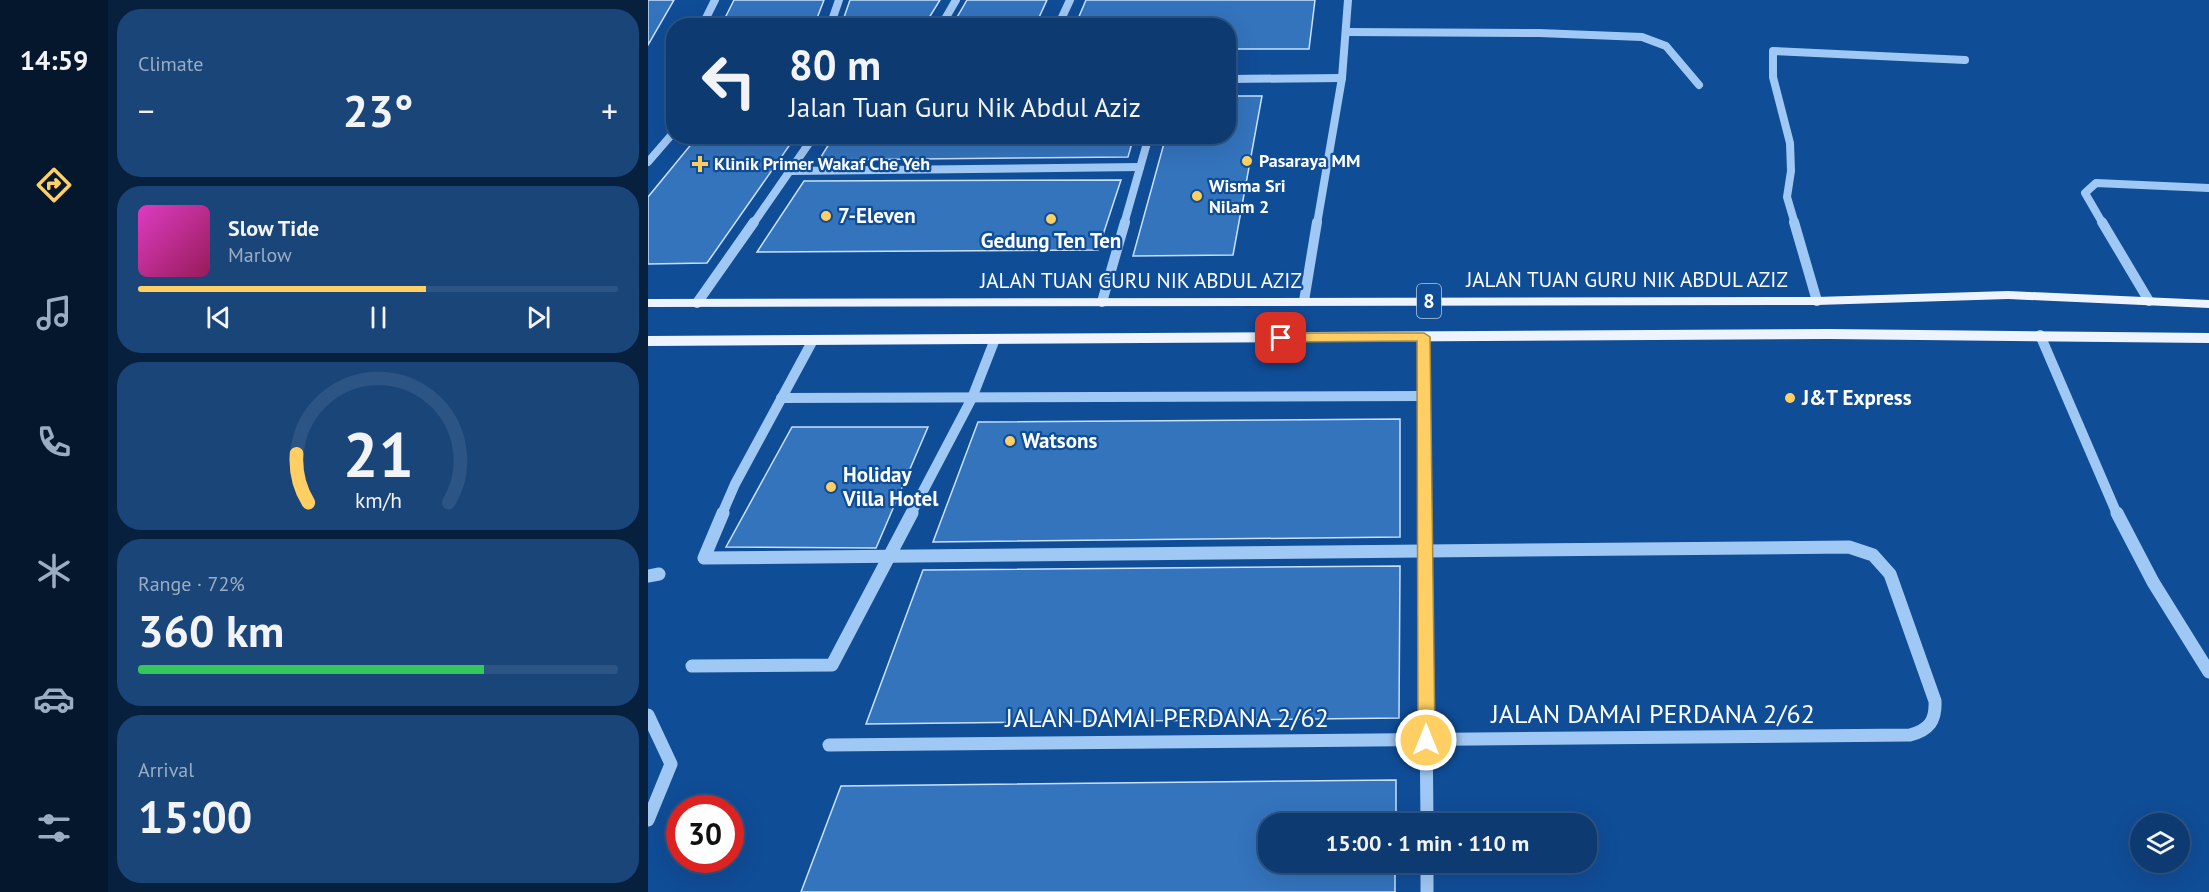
<!DOCTYPE html>
<meta charset="utf-8">
<style>
body{margin:0;font-family:"PT Sans",sans-serif;background:#1a4579;color:#f1f3f6;height:100vh;display:flex;flex-direction:column;font-size:22px;white-space:nowrap}
*{box-sizing:border-box;margin:0}
p{font-size:20px;color:#9aadc3}
.icon{flex:none;width:33px;height:33px;fill:none;stroke:currentColor;stroke-width:2;stroke-linecap:round;stroke-linejoin:round}
.map{position:relative;flex:1;overflow:hidden}
.side{display:flex;flex-direction:column;gap:9px;padding:9px;background:#07203e;width:540px}
.side>*{flex:none}
.banner{position:absolute;left:18px;top:18px;width:570px;height:126px;border-radius:24px;box-shadow:0 6px 24px #0002,0 0 0 2px #2c5484;background:#0c3a71;color:#f1f3f6;overflow:hidden}
.fabs{position:absolute;left:1482px;top:813px;display:grid;gap:12px}
.fabs a{display:grid;place-items:center;width:60px;height:60px;border-radius:50%;background:#0c3a71;box-shadow:0 6px 24px #0002,0 0 0 2px #2c5484;font-size:30px}
.speed{position:absolute;left:18px;top:795px;display:flex;gap:12px;font-size:30px;font-weight:700;text-align:center}
.speed>*{display:grid;place-content:center;width:78px;height:78px;border-radius:50%;background:#0c3a71;box-shadow:0 6px 24px #0002,0 0 0 2px #2c5484;line-height:1}
.speed .limit{border:9px solid #d22;background:#fff;color:#111}
.pin{position:absolute;display:grid;place-items:center;width:51px;height:51px;color:#fff;margin:-26px;border-radius:12px;box-shadow:0 3px 9px #0006}
.me{position:absolute;width:66px;margin:-33px;rotate:0deg;stroke-linejoin:round;filter:drop-shadow(0 0 4px #0008)}
.turn{display:flex;align-items:center;gap:21px;height:126px;padding:0 24px;font-size:27px}
.turn .icon{width:78px;height:78px;stroke-width:2.5}
.turn b{display:block;font-size:42px;line-height:51px}
.big{font-size:45px;font-weight:700;line-height:1.1}
.side .tile{flex:1;display:flex;flex-direction:column;justify-content:center;gap:9px;min-width:0;padding:0 21px;border-radius:24px;background:#1a4579}
.side .dial{align-items:center;gap:0}
.dial svg{height:156px;overflow:visible;fill:none;stroke:#2c5484;stroke-width:7;stroke-linecap:round;text-anchor:middle}
.dial text{fill:#f1f3f6;stroke:none}
.song{display:flex;align-items:center;gap:18px}
.cover{width:72px;height:72px;border-radius:9px;background:linear-gradient(135deg,hsl(310 70% 55%),hsl(330 70% 35%))}
.played{height:6px;border-radius:3px;background:linear-gradient(90deg,#ffcf63 60%,#2c5484 60%)}
.keys{display:flex;justify-content:space-around;direction:ltr}
.heat{display:flex;justify-content:space-between;align-items:center;font-size:33px;direction:ltr}
.charge{height:9px;border-radius:4px;background:linear-gradient(90deg,#34c759 72%,#2c5484 0)}
.trip{position:absolute;left:610px;top:813px;width:339px;height:60px;border-radius:24px;background:#0c3a71;box-shadow:0 6px 24px #0002,0 0 0 2px #2c5484;font-weight:700;line-height:60px;text-align:center}
main{display:flex;flex:1;min-height:0}
.menu{display:flex;flex-direction:column;width:108px;justify-content:space-around;align-items:center;background:#05172d;color:#9aadc3}
.menu .icon{width:42px;height:42px}
.menu .current{color:#ffcf63}
.menu b{font-size:27px;color:#f1f3f6}
.map>svg:first-child{display:block}
.building{fill:#3474bd;stroke:#c8e1fe;stroke-width:1.5}
.lines{fill:none;stroke-linecap:round;stroke-linejoin:round}
.minor-far2{stroke:#a0c8f4;stroke-width:8}
.minor-far1{stroke:#a0c8f4;stroke-width:10}
.minor{stroke:#a0c8f4;stroke-width:13}
.major{fill:#edf4ff;fill-rule:evenodd}
.route{fill:#ffcf63;stroke:#a68740;stroke-width:1.5}
.poi-dot{fill:#ffcf63;stroke:#104d97;stroke-width:2}
.labels{text-anchor:middle;stroke-width:4.5;stroke-linejoin:round;paint-order:stroke}
.far-poi-label{font-size:18px;font-weight:bold;fill:#fff;stroke:#104d97;text-anchor:start}
.shield{fill:#104d97;stroke:#b7cae0;stroke-width:1.5}
.shield-label{font-size:20px;font-weight:bold;fill:#fff}
.poi-label{font-size:21px;font-weight:bold;fill:#fff;stroke:#104d97;text-anchor:start}
.street-label{font-size:21px;fill:#fff;stroke:#104d97}
.near-street-label{font-size:26px;fill:#fff;stroke:#104d97}
</style>
<main>
<nav class="menu">
<b>14:59</b>
<svg class="icon current" aria-label="directions" viewBox="0 0 24 24"><path d="M12 3l9 9-9 9-9-9zM9 14v-3h6M13 9l2 2-2 2"/></svg>
<svg class="icon" aria-label="music" viewBox="0 0 24 24"><path d="M9 18V5l10-2v13"/><circle cx="6" cy="18" r="3"/><circle cx="16" cy="16" r="3"/></svg>
<svg class="icon" aria-label="phone" viewBox="0 0 24 24"><path d="M5 4h4l2 5-3 2q2 4 5 5l2-3 5 2v4C11 20 4 13 5 4z"/></svg>
<svg class="icon" aria-label="climate" viewBox="0 0 24 24"><path d="M12 3v18M4 7l16 10M4 17L20 7"/></svg>
<svg class="icon" aria-label="car" viewBox="0 0 24 24"><path d="M5 17H2v-5l4-1 3-4h7l3 4 3 1v5h-3M9 17h6M6 11h13"/><circle cx="7" cy="17" r="2"/><circle cx="17" cy="17" r="2"/></svg>
<svg class="icon" aria-label="filters" viewBox="0 0 24 24"><path d="M4 7h16M4 17h16"/><circle cx="9" cy="7" r="2"/><circle cx="15" cy="17" r="2"/></svg>
</nav>
<section class="side">
<div class="tile"><p>Climate</p>
<div class="heat"><a>−</a><b class="big">23°</b><a>+</a></div>
</div>
<div class="tile">
<div class="song"><i class="cover"></i><div><b>Slow Tide</b><p>Marlow</p></div></div>
<div class="played"></div>
<div class="keys"><svg class="icon" aria-label="previous" viewBox="0 0 24 24"><path d="M18 5L8 12l10 7zM5 5v14"/></svg><svg class="icon" aria-label="pause" viewBox="0 0 24 24"><path d="M8 5v14M16 5v14"/></svg><svg class="icon" aria-label="next" viewBox="0 0 24 24"><path d="M6 5l10 7-10 7zM19 5v14"/></svg></div>
</div>
<div class="tile dial"><svg viewBox="0 0 100 80">
<path d="M14 69A42 42 0 1 1 86 69"/>
<path d="M14 69A42 42 0 0 1 8 44" stroke="#ffcf63"/>
<text x="50" y="56" font-size="32" font-weight="700">21</text>
<text x="50" y="72" font-size="11">km/h</text>
</svg></div>
<div class="tile"><p>Range · 72%</p><b class="big">360 km</b><div class="charge"></div></div>
<div class="tile"><p>Arrival</p><b class="big">15:00</b></div>
</section>
<div class="map">
<svg width="1561" height="892" viewBox="0 0 1561 892">
<rect width="100%" height="100%" fill="#104d97"/>
<g class="building">
<polygon points="0,0 26,0 0,45"/>
<polygon points="86,0 176,0 166,26 73,26"/>
<polygon points="202,0 292,0 276,26 193,26"/>
<polygon points="319,0 399,0 387,26 304,26"/>
<polygon points="438,0 667,0 661,49 580,49 580,26 427,26"/>
<polygon points="580,96 614,96 585,255 485,256 518,136 580,136"/>
<polygon points="50,136 148,136 59,263 0,264 0,197"/>
<polygon points="186,136 486,136 480,157 171,160"/>
<polygon points="473,180 450,250 109,252 156,181"/>
<polygon points="752,419 752,537 285,542 330,422"/>
<polygon points="144,427 280,427 228,548 78,547"/>
<polygon points="752,566 751,718 218,724 275,570"/>
<polygon points="748,780 748,824 621,824 621,862 747,862 747,892 153,892 193,786"/>
</g>
<g class="lines">
<g class="minor-far2">
<polyline points="54,26 67,0"/>
<polyline points="182,26 191,0"/>
<polyline points="293,26 308,0"/>
<polyline points="410,26 422,0"/>
<polyline points="698,32 891,33 994,37 1018,46 1051,85"/>
<polyline points="580,79 694,78"/>
<polyline points="0,162 26,132"/>
<polyline points="142,171 492,167"/>
<polyline points="105,224 166,136"/>
<polyline points="476,224 501,136"/>
<polyline points="669,224 694,78 700,0"/>
<polyline points="1147,224 1139,197 1143,171 1142,143 1125,77 1125,51 1317,60"/>
<polyline points="1455,224 1437,193 1448,183 1561,188"/>
</g>
<g class="minor-far1">
<polyline points="1146,222 1169,301"/>
<polyline points="1454,222 1501,301"/>
<polyline points="656,301 669,222"/>
<polyline points="454,302 477,222"/>
<polyline points="49,303 106,222"/>
<polyline points="1392,335 1469,514"/>
<polyline points="775,337 776,514"/>
<polyline points="133,398 776,396"/>
<polyline points="74,514 87,484 165,340"/>
<polyline points="263,514 324,398 347,339"/>
</g>
<g class="minor">
<path d="M75,513L56,558L1201,547L1225,555L1242,574L1287,701C1288,721 1281,730 1262,735L181,745"/>
<polyline points="776,513 779,824"/>
<polyline points="1469,513 1505,582 1561,672"/>
<polyline points="0,576 11,574"/>
<polyline points="44,666 184,665 264,513"/>
<polyline points="0,715 23,764 0,820"/>
<polyline points="779,862 779,892"/>
</g>
<g class="major">
<polygon points="1360,291 1561,300 1561,308 1360,299 1169,305 0,307 0,299 1169,297"/>
<polygon points="1181,329 1561,333 1561,343 1181,339 0,346 0,336"/>
</g>
</g>
<polygon class="route" points="633,333 776,333 782,337 787,740 784,745 778,748 772,745 770,740 769,341 633,342 626,338"/>
<g class="poi-dot">
<circle cx="599" cy="161" r="6"/>
<path d="M49 155h6v6h6v6h-6v6h-6v-6h-6v-6h6z"/>
<circle cx="549" cy="196" r="6"/>
<circle cx="178" cy="216" r="6"/>
<circle cx="403" cy="219" r="6"/>
<circle cx="1142" cy="398" r="6"/>
<circle cx="362" cy="441" r="6"/>
<circle cx="183" cy="487" r="6"/>
</g>
<g class="labels">
<g class="far-poi-label">
<text x="611" y="167">Pasaraya MM</text>
<text x="66" y="170">Klinik Primer Wakaf Che Yeh</text>
<text x="561" y="192">Wisma Sri<tspan x="561" dy="21">Nilam 2</tspan></text>
</g>
<rect class="shield" x="769" y="284" width="24" height="34" rx="4.5"/>
<g class="shield-label">
<text x="781" y="308">8</text>
</g>
<g class="poi-label">
<text x="190" y="223">7-Eleven</text>
<text x="403" y="248" text-anchor="middle">Gedung Ten Ten</text>
<text x="1154" y="405">J&amp;T Express</text>
<text x="374" y="448">Watsons</text>
<text x="195" y="482">Holiday<tspan x="195" dy="24">Villa Hotel</tspan></text>
</g>
<g class="street-label">
<text x="979" y="287">JALAN TUAN GURU NIK ABDUL AZIZ</text>
<text x="493" y="288">JALAN TUAN GURU NIK ABDUL AZIZ</text>
</g>
<g class="near-street-label">
<text x="1005" y="723">JALAN DAMAI PERDANA 2/62</text>
<text x="519" y="727">JALAN DAMAI PERDANA 2/62</text>
</g>
</g>
</svg>
<div class="fabs">
<a><svg class="icon" aria-label="layers" viewBox="0 0 24 24"><path d="M12 4l9 5-9 5-9-5zM3 14l9 5 9-5"/></svg></a>
</div>
<div class="speed"><div class="limit">30</div></div>
<div class="pin" style="left:633px;top:338px;background:#d93025"><svg class="icon" aria-label="arrive" viewBox="0 0 24 24"><path d="M6 21V4h12l-3 4 3 4H6"/></svg></div>
<svg class="me" style="left:778px;top:740px" viewBox="-20 -20 40 40"><circle r="17" fill="#ffcf63" stroke="#fff" stroke-width="3"/><path d="M0-11L8 9 0 5-8 9z" fill="#fff"/></svg>
<div class="trip">15:00 · 1 min · 110 m</div>
<div class="banner">
<div class="turn"><svg class="icon" aria-label="left" viewBox="0 0 24 24"><path d="M17 20v-9H6M10 6l-5 5 5 5"/></svg><div><b>80 m</b>Jalan Tuan Guru Nik Abdul Aziz</div></div>
</div>
</div>
</main>
